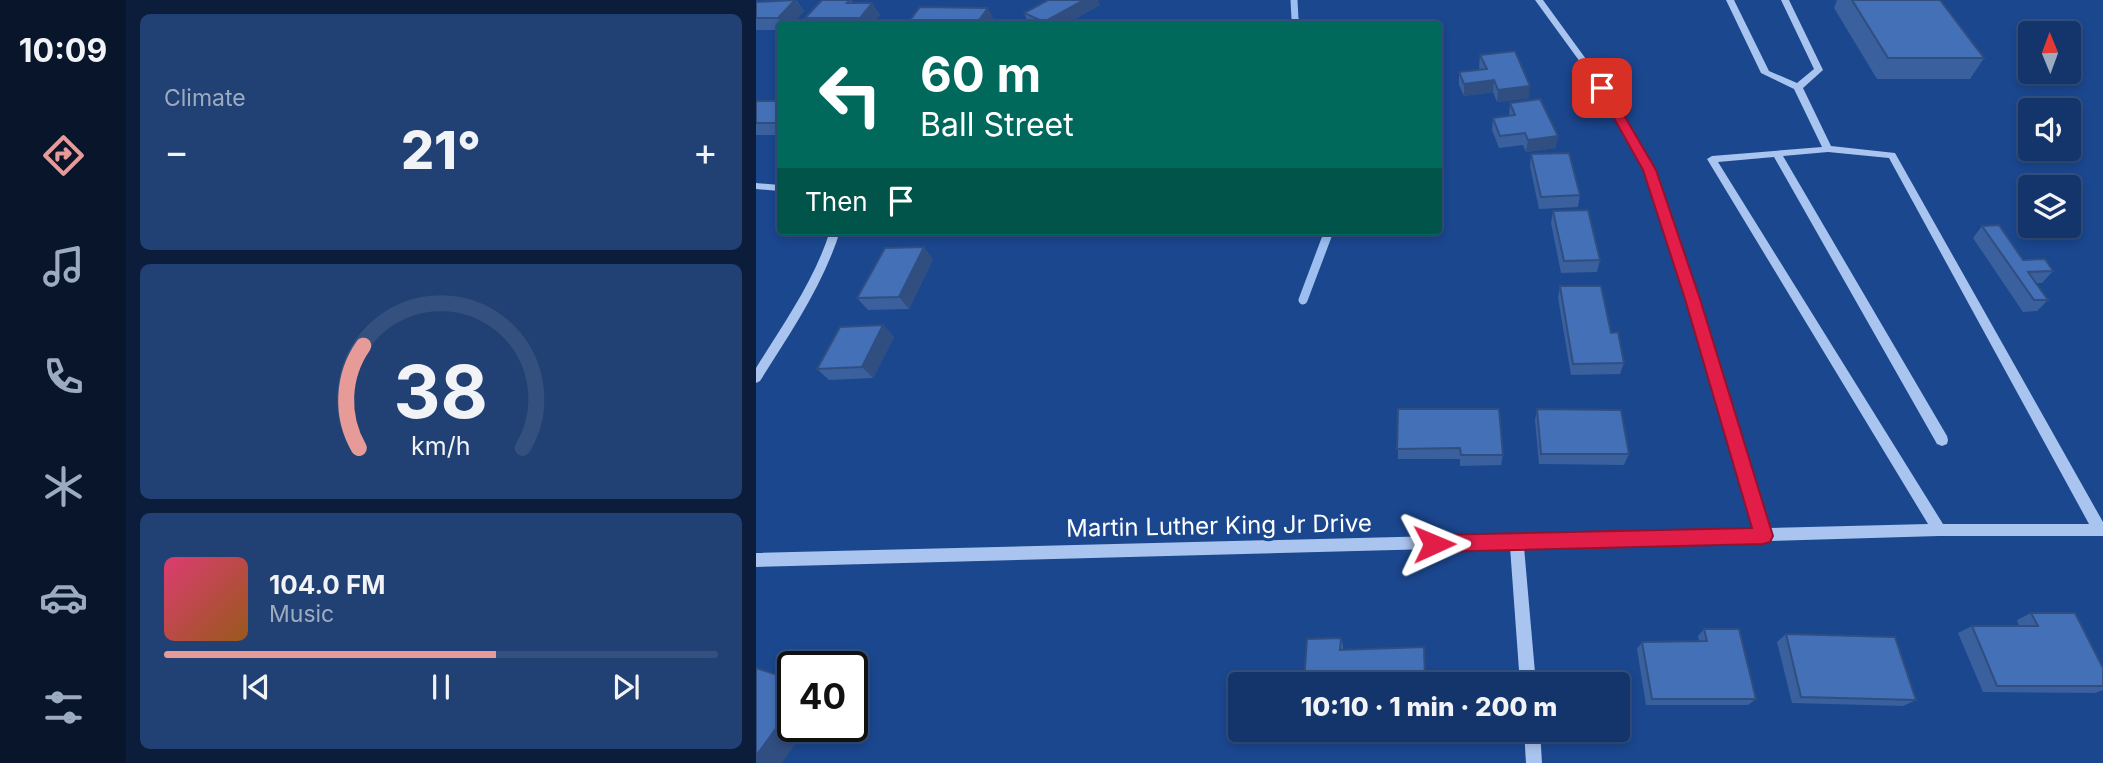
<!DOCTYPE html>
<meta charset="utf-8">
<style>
body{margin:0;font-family:Inter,sans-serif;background:#214073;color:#f1f3f6;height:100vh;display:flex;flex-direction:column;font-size:26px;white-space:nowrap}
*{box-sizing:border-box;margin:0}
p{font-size:23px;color:#9dabc1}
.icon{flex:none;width:38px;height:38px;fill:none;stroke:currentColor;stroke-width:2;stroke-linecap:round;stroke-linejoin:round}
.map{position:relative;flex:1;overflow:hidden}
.side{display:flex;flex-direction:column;gap:14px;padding:14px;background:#0b1d3b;width:630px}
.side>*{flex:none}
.banner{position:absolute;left:21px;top:21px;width:665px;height:214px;border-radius:7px;box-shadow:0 4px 10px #0003,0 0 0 2px #33507e;background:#00695c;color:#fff;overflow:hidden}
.needle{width:46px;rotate:359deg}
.controls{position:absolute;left:1262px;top:21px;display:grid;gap:14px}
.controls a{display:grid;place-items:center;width:63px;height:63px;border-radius:7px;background:#14356b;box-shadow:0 4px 10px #0003,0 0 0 2px #33507e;font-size:35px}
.speed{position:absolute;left:21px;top:651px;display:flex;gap:14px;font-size:35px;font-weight:700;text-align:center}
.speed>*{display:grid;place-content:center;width:91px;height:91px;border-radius:50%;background:#14356b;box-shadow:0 4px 10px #0003,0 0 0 2px #33507e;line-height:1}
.speed .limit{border:4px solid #111;border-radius:10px;background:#fff;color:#111}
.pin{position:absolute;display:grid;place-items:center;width:60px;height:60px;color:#fff;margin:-30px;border-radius:14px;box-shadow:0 4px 10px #0006}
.me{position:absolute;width:77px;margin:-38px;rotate:89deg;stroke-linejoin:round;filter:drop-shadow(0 0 5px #0008)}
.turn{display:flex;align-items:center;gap:24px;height:147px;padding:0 28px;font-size:32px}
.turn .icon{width:91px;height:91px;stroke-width:2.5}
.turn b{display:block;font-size:49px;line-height:60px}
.then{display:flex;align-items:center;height:66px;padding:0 28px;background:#0003;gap:14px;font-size:26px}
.big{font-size:52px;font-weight:800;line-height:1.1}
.side .widget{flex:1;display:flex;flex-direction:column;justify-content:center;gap:10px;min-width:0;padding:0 24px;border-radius:10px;background:#214073}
.side .dial{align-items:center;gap:0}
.dial svg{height:182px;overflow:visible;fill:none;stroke:#33507e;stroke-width:7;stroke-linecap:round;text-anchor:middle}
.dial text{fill:#f1f3f6;stroke:none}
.song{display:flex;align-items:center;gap:21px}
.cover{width:84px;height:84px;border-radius:10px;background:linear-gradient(135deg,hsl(340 70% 55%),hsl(30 70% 35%))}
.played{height:7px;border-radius:4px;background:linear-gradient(90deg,#e69b98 60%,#33507e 60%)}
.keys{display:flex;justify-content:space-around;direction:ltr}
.heat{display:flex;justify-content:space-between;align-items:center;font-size:38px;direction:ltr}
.trip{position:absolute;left:472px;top:672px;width:402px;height:70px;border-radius:7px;background:#14356b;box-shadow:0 4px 10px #0003,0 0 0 2px #33507e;font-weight:800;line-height:70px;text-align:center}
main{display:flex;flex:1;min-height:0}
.dock{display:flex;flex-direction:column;width:126px;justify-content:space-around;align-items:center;background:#08152b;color:#9dabc1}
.dock .icon{width:49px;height:49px}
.dock .active{color:#e69b98}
.dock b{font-size:32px;color:#f1f3f6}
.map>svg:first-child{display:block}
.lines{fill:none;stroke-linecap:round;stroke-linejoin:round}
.stream-far1{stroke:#9cbef0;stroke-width:7}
.stream{stroke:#9cbef0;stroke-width:9}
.minor{fill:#a9c4ee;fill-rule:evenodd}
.wall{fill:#3a609d}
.shaded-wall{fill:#304e80}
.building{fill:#4470b7;stroke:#304e80;stroke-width:2}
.route{fill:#e11d48;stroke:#92132f;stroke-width:2}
.labels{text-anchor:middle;stroke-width:6;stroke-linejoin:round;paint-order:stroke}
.street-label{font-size:24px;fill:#fff;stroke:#1b478f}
</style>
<main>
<nav class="dock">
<b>10:09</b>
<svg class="icon active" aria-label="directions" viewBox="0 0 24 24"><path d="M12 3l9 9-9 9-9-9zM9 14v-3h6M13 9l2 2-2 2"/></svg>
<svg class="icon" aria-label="music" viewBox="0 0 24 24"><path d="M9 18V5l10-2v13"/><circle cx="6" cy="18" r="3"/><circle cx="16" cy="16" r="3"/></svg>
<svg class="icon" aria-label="phone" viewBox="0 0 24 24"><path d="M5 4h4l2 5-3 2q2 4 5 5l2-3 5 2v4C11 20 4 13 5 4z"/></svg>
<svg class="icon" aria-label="climate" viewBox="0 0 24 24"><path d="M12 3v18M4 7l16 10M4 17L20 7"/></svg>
<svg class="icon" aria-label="car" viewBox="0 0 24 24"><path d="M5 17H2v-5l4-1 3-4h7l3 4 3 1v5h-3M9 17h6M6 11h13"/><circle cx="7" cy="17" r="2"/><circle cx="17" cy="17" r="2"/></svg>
<svg class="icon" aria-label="filters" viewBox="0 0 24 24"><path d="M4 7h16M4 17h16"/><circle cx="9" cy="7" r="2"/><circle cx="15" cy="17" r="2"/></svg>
</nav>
<section class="side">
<div class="widget"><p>Climate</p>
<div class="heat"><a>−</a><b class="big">21°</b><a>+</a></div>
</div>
<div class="widget dial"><svg viewBox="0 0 100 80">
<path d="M14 69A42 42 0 1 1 86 69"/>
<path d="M14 69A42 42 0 0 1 16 24" stroke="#e69b98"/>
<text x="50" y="56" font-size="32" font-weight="700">38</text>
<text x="50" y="72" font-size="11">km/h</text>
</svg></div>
<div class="widget">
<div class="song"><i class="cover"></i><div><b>104.0 FM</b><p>Music</p></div></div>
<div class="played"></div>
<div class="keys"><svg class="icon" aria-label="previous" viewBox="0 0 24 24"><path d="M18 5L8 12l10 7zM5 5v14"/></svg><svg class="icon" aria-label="pause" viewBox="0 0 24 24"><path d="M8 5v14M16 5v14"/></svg><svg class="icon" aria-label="next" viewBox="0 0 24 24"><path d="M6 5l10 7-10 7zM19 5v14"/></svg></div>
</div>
</section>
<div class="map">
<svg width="1347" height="763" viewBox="0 0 1347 763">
<rect width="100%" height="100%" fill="#1b478f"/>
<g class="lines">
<polyline class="stream-far1" points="538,0 539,19 542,24"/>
<polyline class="stream" points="547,300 573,231"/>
<g class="minor">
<path d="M779,0H787L851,88L898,170L943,299L1013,528L1172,524L951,159L956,156L1066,147L1038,89L1005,73L970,0H978L1013,71L1041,83L1058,69L1025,0H1033L1067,70L1047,88L1075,146L1139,153L1347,522V536H1183L1012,541L1008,543L1004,541L768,547L780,684H764L754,547L0,567V553L999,528L931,299L888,170L843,88ZM1072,152L1133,158L1333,524H1187L962,162L1018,157L1181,444L1186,446L1191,444L1192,440L1191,436L1027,156Z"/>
<polygon points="0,183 24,185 24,191 0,189"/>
<path d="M74,231H84C67,286 34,333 4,381L0,383V368C28,323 58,281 74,231Z"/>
<polygon points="768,730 784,730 786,763 770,763"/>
</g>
</g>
<g class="wall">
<polygon points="40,0 48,11 36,24 24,24 24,30 0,30 0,2"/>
<polygon points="66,0 95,0 97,3 116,3 124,15 116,24 54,24 49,18"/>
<polygon points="1081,0 1184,0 1228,58 1214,79 1121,79 1078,8"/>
<polygon points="344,5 310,24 273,24 268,13"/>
<polygon points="724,55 773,98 741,102 737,92 708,96 703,85 703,72 724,70 723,67"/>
<rect x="0" y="101" width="24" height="34"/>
<polygon points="754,103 800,148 770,152 767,145 743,148 736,130 737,118 753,116"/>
<polygon points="775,154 824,195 822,207 783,209 774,166"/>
<polygon points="797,211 844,260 841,272 805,273 795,223"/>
<polygon points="1226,226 1267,260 1297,271 1286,283 1280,283 1292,300 1281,311 1267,312 1217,238"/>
<polygon points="183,231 220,231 217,236"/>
<polygon points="177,259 153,309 112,310 101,298"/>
<polygon points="804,286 855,333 868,363 864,374 815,375 802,298"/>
<polygon points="127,325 138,337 117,378 73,380 61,369"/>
<polygon points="642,409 747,455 745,465 704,466 704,459 642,459"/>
<polygon points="781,409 873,454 868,465 783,464 779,420"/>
<polygon points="1275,613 1347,668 1347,690 1339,693 1227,692 1202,633 1216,626 1263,626 1261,620"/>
<polygon points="948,629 1000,699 992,705 890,705 881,649 886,642 943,641 942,636"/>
<polygon points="1030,634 1160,700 1147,706 1036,703 1021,642"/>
<polygon points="585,638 587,645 587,650 668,647 669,684 548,684"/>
</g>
<g class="shaded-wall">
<polygon points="39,0 48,11 36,24 26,24 22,18"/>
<polygon points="328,0 342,0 344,5 310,24 289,24 288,22"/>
<polygon points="116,3 124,15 116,24 108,24 104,18"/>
<polygon points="232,8 238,20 235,24 220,24"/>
<polygon points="738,80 737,92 708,96 708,84"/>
<polygon points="774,86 773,98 741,102 742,90"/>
<polygon points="24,118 24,128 21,123"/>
<polygon points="802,136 800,148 770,152 772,140"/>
<polygon points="213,231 220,231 217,236"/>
<polygon points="168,247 177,259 153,309 143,297"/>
<polygon points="127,325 138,337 117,378 106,367"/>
<polygon points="37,705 37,726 52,726 26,763 0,763 0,756"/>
</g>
<g class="building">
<polygon points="39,0 22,18 0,18 0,2"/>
<polygon points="66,0 94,0 91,3 116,3 104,18 49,18"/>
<polygon points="292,0 328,0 288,22 268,13"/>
<polygon points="1096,0 1184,0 1228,58 1132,58"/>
<polygon points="164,7 232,8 220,24 151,24"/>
<polygon points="759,51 774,86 742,90 738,80 708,84 703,72 731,69 724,55"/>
<polygon points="784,99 802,136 772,140 769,133 744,136 737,118 759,115 754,103"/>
<polygon points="0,101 24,101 24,118 21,123 0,123"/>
<polygon points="813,153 824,195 785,197 775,154"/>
<polygon points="832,210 844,260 808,261 797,211"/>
<polygon points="1243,225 1267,260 1289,259 1297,271 1272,272 1292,300 1278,300 1226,226"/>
<polygon points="168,247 143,297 101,298 129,248"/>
<polygon points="804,286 845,286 855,333 862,332 868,363 817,364"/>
<polygon points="127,325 106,367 61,369 84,327"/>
<polygon points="642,409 743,409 747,455 705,455 704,448 641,449"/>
<polygon points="781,409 865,410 873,454 785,454"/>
<polygon points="1275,613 1319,613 1347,668 1347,686 1241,686 1216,626 1282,626"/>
<polygon points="948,629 983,629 1000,699 896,699 886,642 951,641"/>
<polygon points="1030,634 1139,637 1160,700 1045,697"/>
<polygon points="585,638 584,650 668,647 669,680 654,680 654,684 548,684 551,639"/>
<polygon points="0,668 37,680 37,705 0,756"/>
</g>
<polygon class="route" points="842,86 852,88 900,170 944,299 1017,536 1014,542 1007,544 678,552 671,550 669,544 671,538 678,535 996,528 929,299 887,170 841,88"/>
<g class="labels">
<g class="street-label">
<text transform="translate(463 526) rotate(-1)" y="8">Martin Luther King Jr Drive</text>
</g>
</g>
</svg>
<div class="controls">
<a><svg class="needle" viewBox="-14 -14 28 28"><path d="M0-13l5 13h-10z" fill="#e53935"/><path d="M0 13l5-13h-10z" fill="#9dabc1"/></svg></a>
<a><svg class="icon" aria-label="sound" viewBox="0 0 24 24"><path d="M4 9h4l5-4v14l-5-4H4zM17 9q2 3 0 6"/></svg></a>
<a><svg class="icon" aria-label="layers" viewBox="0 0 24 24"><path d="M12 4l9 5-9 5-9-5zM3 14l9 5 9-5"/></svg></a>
</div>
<div class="speed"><div class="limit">40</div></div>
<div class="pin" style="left:846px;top:88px;background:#d93025"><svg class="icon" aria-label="arrive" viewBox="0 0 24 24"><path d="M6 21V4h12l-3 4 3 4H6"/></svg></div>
<svg class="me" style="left:678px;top:544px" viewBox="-20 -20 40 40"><path d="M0-17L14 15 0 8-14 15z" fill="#e11d48" stroke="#fff" stroke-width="4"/></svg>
<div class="trip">10:10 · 1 min · 200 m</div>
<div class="banner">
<div class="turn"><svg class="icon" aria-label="left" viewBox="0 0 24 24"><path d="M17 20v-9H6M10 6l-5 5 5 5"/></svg><div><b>60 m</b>Ball Street</div></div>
<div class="then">Then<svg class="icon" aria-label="arrive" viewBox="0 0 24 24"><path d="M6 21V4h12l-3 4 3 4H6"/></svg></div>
</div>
</div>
</main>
